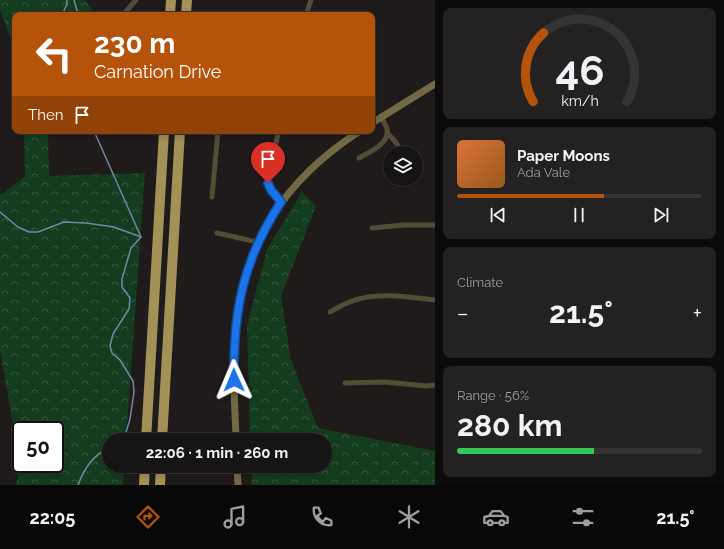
<!DOCTYPE html>
<meta charset="utf-8">
<style>
body{margin:0;font-family:Raleway,sans-serif;background:#232122;color:#f1f3f6;height:100vh;display:flex;flex-direction:column;font-size:15px;white-space:nowrap}
*{box-sizing:border-box;margin:0}
p{font-size:13px;color:#9e9ea0}
.icon{flex:none;width:22px;height:22px;fill:none;stroke:currentColor;stroke-width:2;stroke-linecap:round;stroke-linejoin:round}
.map{position:relative;flex:1;overflow:hidden}
.side{display:flex;flex-direction:column;gap:8px;padding:8px;background:#0c0b0b;width:289px}
.side>*{flex:none}
.top-card{position:absolute;left:12px;top:12px;width:363px;height:122px;border-radius:8px;box-shadow:0 2px 6px #0003,0 0 0 1px #353334;background:#b45309;color:#fff;overflow:hidden}
.buttons{position:absolute;left:383px;top:146px;display:grid;gap:8px}
.buttons a{display:grid;place-items:center;width:40px;height:40px;border-radius:50%;background:#161414;box-shadow:0 2px 6px #0003,0 0 0 1px #353334;font-size:20px}
.speed{position:absolute;left:12px;top:421px;display:flex;gap:8px;font-size:20px;font-weight:700;text-align:center}
.speed>*{display:grid;place-content:center;width:52px;height:52px;border-radius:50%;background:#161414;box-shadow:0 2px 6px #0003,0 0 0 1px #353334;line-height:1}
.speed .limit{border:2px solid #111;border-radius:6px;background:#fff;color:#111}
.pin{position:absolute;display:grid;place-items:center;width:34px;height:34px;color:#fff;margin:-41px -17px;border-radius:50% 50% 50% 0;rotate:-45deg;box-shadow:0 0 4px #0007}
.pin .icon{rotate:45deg}
.me{position:absolute;width:44px;margin:-22px;rotate:359deg;stroke-linejoin:round;filter:drop-shadow(0 0 3px #0008)}
.turn{display:flex;align-items:center;gap:14px;height:84px;padding:0 16px;font-size:18px}
.turn .icon{width:52px;height:52px;stroke-width:2.5}
.turn b{display:block;font-size:28px;line-height:34px}
.then{display:flex;align-items:center;height:38px;padding:0 16px;background:#0003;gap:8px;font-size:15px}
.big{font-size:30px;font-weight:700;line-height:1.1}
.side .card{flex:1;display:flex;flex-direction:column;justify-content:center;gap:6px;min-width:0;padding:0 14px;border-radius:8px;background:#232122}
.side .dial{align-items:center;gap:0}
.dial svg{height:104px;overflow:visible;fill:none;stroke:#353334;stroke-width:7;stroke-linecap:round;text-anchor:middle}
.dial text{fill:#f1f3f6;stroke:none}
.song{display:flex;align-items:center;gap:12px}
.cover{width:48px;height:48px;border-radius:6px;background:linear-gradient(135deg,hsl(20 70% 55%),hsl(30 70% 35%))}
.played{height:4px;border-radius:2px;background:linear-gradient(90deg,#b45309 60%,#353334 60%)}
.keys{display:flex;justify-content:space-around;direction:ltr}
.heat{display:flex;justify-content:space-between;align-items:center;font-size:22px;direction:ltr}
.charge{height:6px;border-radius:3px;background:linear-gradient(90deg,#34c759 56%,#353334 0)}
.trip{position:absolute;left:102px;top:433px;width:230px;height:40px;border-radius:20px;background:#161414;box-shadow:0 2px 6px #0003,0 0 0 1px #353334;font-weight:700;line-height:40px;text-align:center}
.tabs{display:flex;height:64px;justify-content:space-around;align-items:center;background:#090808;color:#9e9ea0}
.tabs .icon{width:28px;height:28px}
.tabs .current{color:#b45309}
.tabs b{font-size:18px;color:#f1f3f6}
main{display:flex;flex:1;min-height:0}
.map>svg:first-child{display:block}
.forest{fill:url(#forest-crowns);fill-rule:evenodd}
.lines{fill:none;stroke-linecap:round;stroke-linejoin:round}
.stream{stroke:#7685a6;stroke-width:1.5}
.minor{stroke:#544d36;stroke-width:5}
.secondary{stroke:#746944;stroke-width:7}
.motorway{stroke:#a39156;stroke-width:10}
.route-casing{stroke:#114b97;stroke-width:10}
.route{stroke:#1a73e8;stroke-width:7}
</style>
<main>
<div class="map">
<svg width="435" height="485" viewBox="0 0 435 485">
<defs>
<pattern id="forest-crowns" width="20" height="18" patternUnits="userSpaceOnUse"><rect width="20" height="18" fill="#133d1e"/><path d="M2 6a3 3 0 1 1 6 0M12 15a3 3 0 1 1 6 0" fill="none" stroke="#35593e"/></pattern>
</defs>
<rect width="100%" height="100%" fill="#1e1b1a"/>
<g class="forest">
<polygon points="0,0 85,0 95,14 93,15 15,15 15,51 0,10"/>
<path d="M24,131H48L49,176L145,173L126,440H109V466H124L123,485H16L20,467L0,350V194L4,193L25,176ZM21,430H55V464H21Z"/>
<polygon points="302,192 316,206 281,296 291,360 318,428 435,451 435,485 252,485 251,466 325,466 325,440 250,440 247,325 267,249"/>
</g>
<g class="lines">
<g class="stream">
<polyline points="74,0 78,14"/>
<polyline points="62,15 67,4 67,0"/>
<polyline points="94,131 141,237"/>
<polyline points="0,212 18,227 29,232 38,232 64,222 86,223 114,227 141,237"/>
<polyline points="119,440 125,436 130,419 134,392 133,381 120,360 112,353 110,346 113,334 129,309 130,298 122,287 122,279 131,248 141,237"/>
<path d="M78,485C85,467 92,457 109,447"/>
</g>
<g class="minor">
<polyline points="123,15 136,0"/>
<polyline points="306,15 311,0"/>
<polyline points="279,131 267,176 271,190 281,202"/>
<polyline points="387,133 394,140 403,153"/>
<path d="M359,158C368,153 391,143 387,129C386,125 383,121 381,117"/>
<polyline points="212,197 218,131"/>
<polyline points="372,228 404,225 435,225"/>
<polyline points="217,233 257,242"/>
<path d="M330,312C338,307 346,303 355,300C381,292 408,297 435,300"/>
<polyline points="345,383 385,382 427,386 435,385"/>
</g>
<g class="secondary">
<polyline points="372,123 435,84"/>
<path d="M236,440C235,405 232,369 235,334C242,244 285,179 360,131"/>
<polyline points="237,466 238,485"/>
</g>
<g class="motorway">
<polyline points="170,15 171,0"/>
<polyline points="186,15 187,0"/>
<polyline points="146,440 164,131"/>
<polyline points="162,440 180,131"/>
<polyline points="144,485 145,466"/>
<polyline points="160,485 161,466"/>
</g>
</g>
<g class="lines">
<g class="route-casing">
<path id="route" d="M234,380C233,311 243,260 281,202L271,190L268,183"/>
</g>
<use href="#route" class="route"/>
</g>
</svg>
<div class="buttons">
<a><svg class="icon" aria-label="layers" viewBox="0 0 24 24"><path d="M12 4l9 5-9 5-9-5zM3 14l9 5 9-5"/></svg></a>
</div>
<div class="speed"><div class="limit">50</div></div>
<div class="pin" style="left:268px;top:183px;background:#d93025"><svg class="icon" aria-label="arrive" viewBox="0 0 24 24"><path d="M6 21V4h12l-3 4 3 4H6"/></svg></div>
<svg class="me" style="left:234px;top:380px" viewBox="-20 -20 40 40"><path d="M0-17L14 15 0 8-14 15z" fill="#1a73e8" stroke="#fff" stroke-width="4"/></svg>
<div class="trip">22:06 · 1 min · 260 m</div>
<div class="top-card">
<div class="turn"><svg class="icon" aria-label="left" viewBox="0 0 24 24"><path d="M17 20v-9H6M10 6l-5 5 5 5"/></svg><div><b>230 m</b>Carnation Drive</div></div>
<div class="then">Then<svg class="icon" aria-label="arrive" viewBox="0 0 24 24"><path d="M6 21V4h12l-3 4 3 4H6"/></svg></div>
</div>
</div>
<section class="side">
<div class="card dial"><svg viewBox="0 0 100 80">
<path d="M14 69A42 42 0 1 1 86 69"/>
<path d="M14 69A42 42 0 0 1 22 16" stroke="#b45309"/>
<text x="50" y="56" font-size="32" font-weight="700">46</text>
<text x="50" y="72" font-size="11">km/h</text>
</svg></div>
<div class="card">
<div class="song"><i class="cover"></i><div><b>Paper Moons</b><p>Ada Vale</p></div></div>
<div class="played"></div>
<div class="keys"><svg class="icon" aria-label="previous" viewBox="0 0 24 24"><path d="M18 5L8 12l10 7zM5 5v14"/></svg><svg class="icon" aria-label="pause" viewBox="0 0 24 24"><path d="M8 5v14M16 5v14"/></svg><svg class="icon" aria-label="next" viewBox="0 0 24 24"><path d="M6 5l10 7-10 7zM19 5v14"/></svg></div>
</div>
<div class="card"><p>Climate</p>
<div class="heat"><a>−</a><b class="big">21.5°</b><a>+</a></div>
</div>
<div class="card"><p>Range · 56%</p><b class="big">280 km</b><div class="charge"></div></div>
</section>
</main>
<nav class="tabs">
<b>22:05</b>
<svg class="icon current" aria-label="directions" viewBox="0 0 24 24"><path d="M12 3l9 9-9 9-9-9zM9 14v-3h6M13 9l2 2-2 2"/></svg>
<svg class="icon" aria-label="music" viewBox="0 0 24 24"><path d="M9 18V5l10-2v13"/><circle cx="6" cy="18" r="3"/><circle cx="16" cy="16" r="3"/></svg>
<svg class="icon" aria-label="phone" viewBox="0 0 24 24"><path d="M5 4h4l2 5-3 2q2 4 5 5l2-3 5 2v4C11 20 4 13 5 4z"/></svg>
<svg class="icon" aria-label="climate" viewBox="0 0 24 24"><path d="M12 3v18M4 7l16 10M4 17L20 7"/></svg>
<svg class="icon" aria-label="car" viewBox="0 0 24 24"><path d="M5 17H2v-5l4-1 3-4h7l3 4 3 1v5h-3M9 17h6M6 11h13"/><circle cx="7" cy="17" r="2"/><circle cx="17" cy="17" r="2"/></svg>
<svg class="icon" aria-label="filters" viewBox="0 0 24 24"><path d="M4 7h16M4 17h16"/><circle cx="9" cy="7" r="2"/><circle cx="15" cy="17" r="2"/></svg>
<b>21.5°</b>
</nav>
